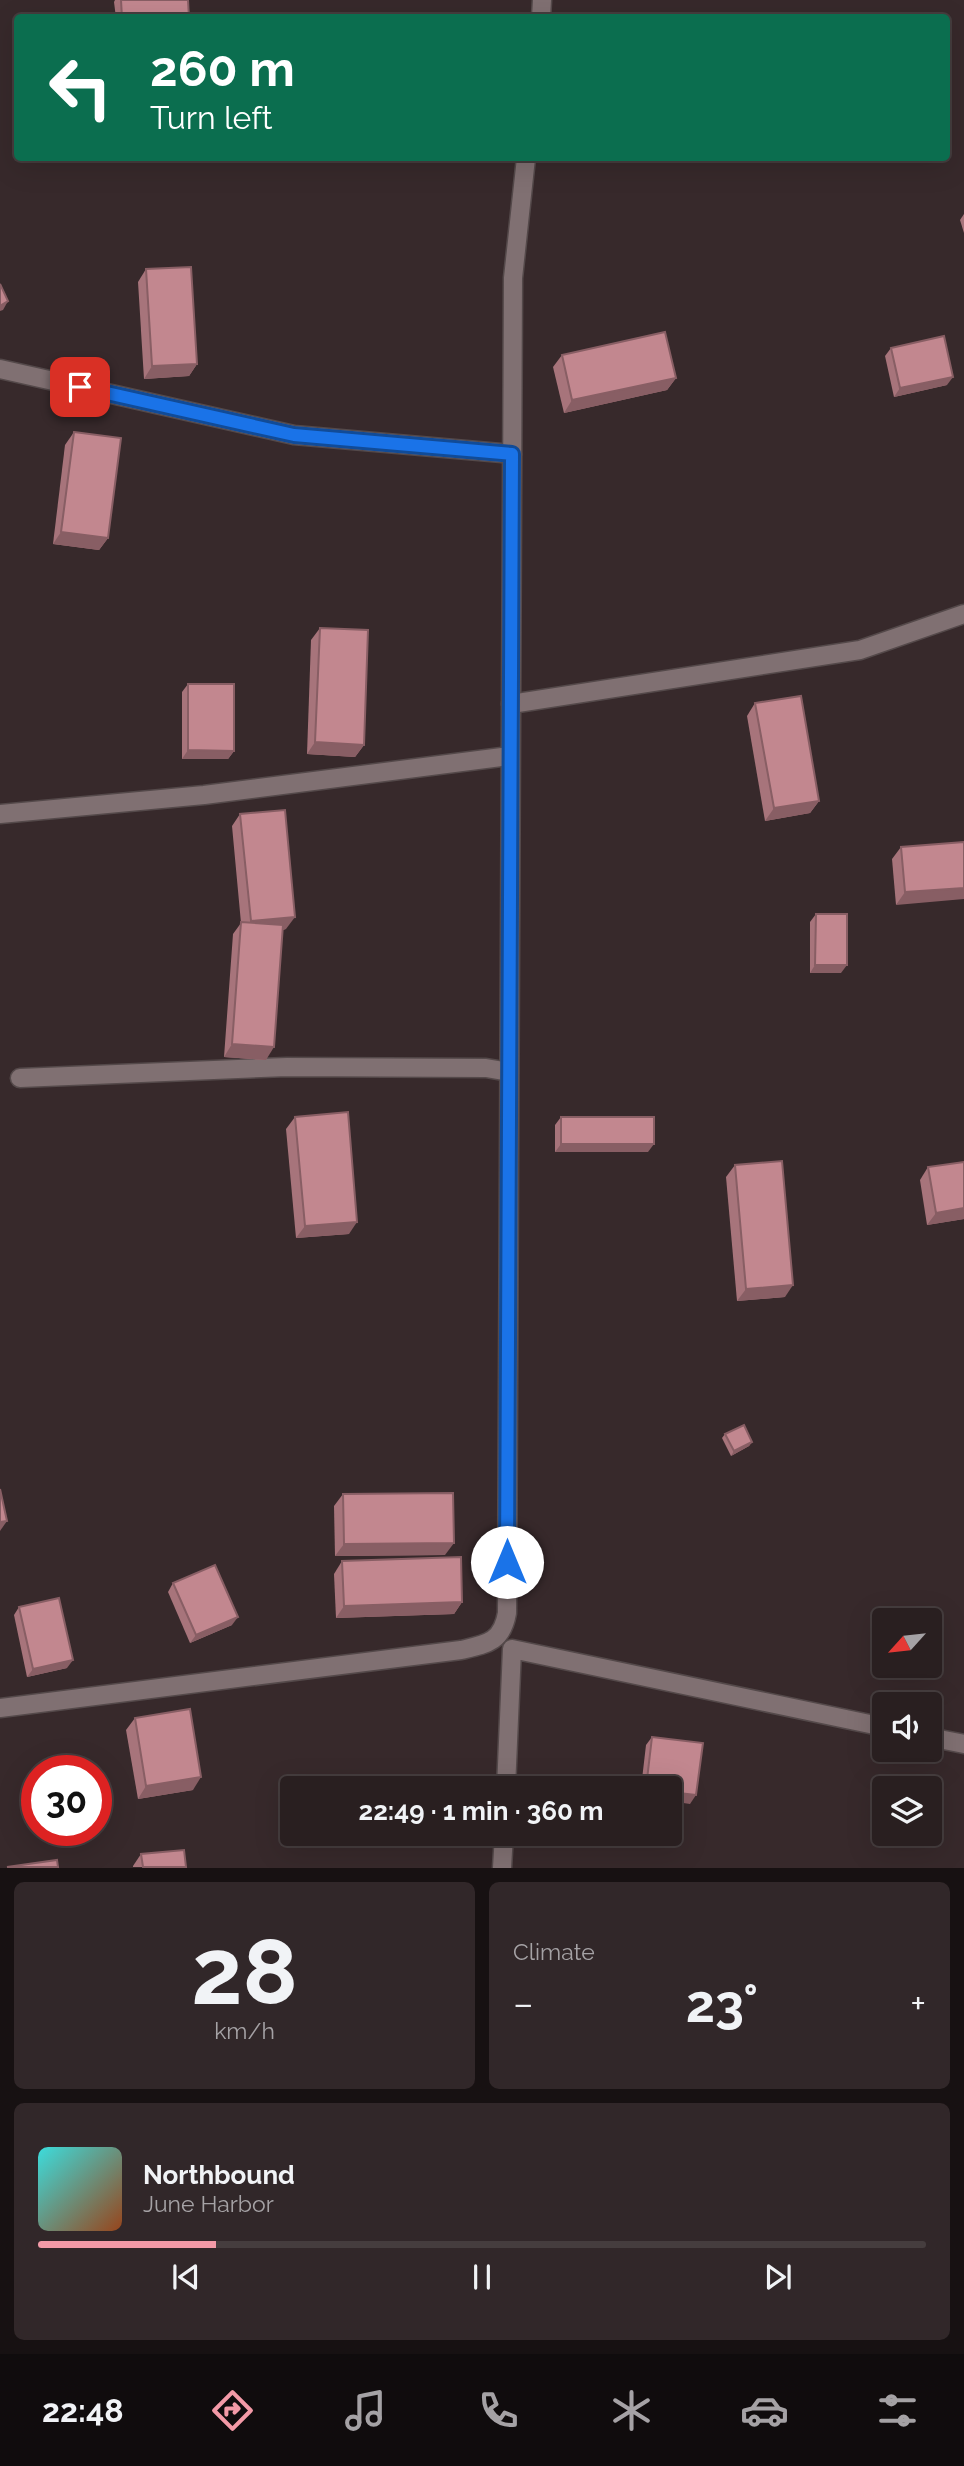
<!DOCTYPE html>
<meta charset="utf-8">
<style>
body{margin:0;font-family:Raleway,sans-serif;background:#312729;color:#f1f3f6;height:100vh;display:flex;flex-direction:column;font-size:26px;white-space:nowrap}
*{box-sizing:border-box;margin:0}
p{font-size:23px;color:#a5a2a5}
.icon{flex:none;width:38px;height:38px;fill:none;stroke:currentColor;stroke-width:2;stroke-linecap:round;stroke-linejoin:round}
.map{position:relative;height:1868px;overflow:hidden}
.side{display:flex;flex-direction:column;gap:14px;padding:14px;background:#171112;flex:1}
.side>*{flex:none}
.guide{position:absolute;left:14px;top:14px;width:936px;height:147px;border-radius:7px;box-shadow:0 7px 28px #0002,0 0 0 2px #453d3e;background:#0b6e4f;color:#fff;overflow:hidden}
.needle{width:46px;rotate:243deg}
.controls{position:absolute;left:872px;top:1608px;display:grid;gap:14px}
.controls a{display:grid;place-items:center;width:70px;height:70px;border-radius:7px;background:#291f20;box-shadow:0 7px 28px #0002,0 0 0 2px #453d3e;font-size:35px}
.speed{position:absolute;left:21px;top:1755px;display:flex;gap:14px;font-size:35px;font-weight:700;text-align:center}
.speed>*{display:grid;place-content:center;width:91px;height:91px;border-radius:50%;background:#291f20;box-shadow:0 7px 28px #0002,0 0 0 2px #453d3e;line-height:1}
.speed .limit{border:10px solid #d22;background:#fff;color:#111}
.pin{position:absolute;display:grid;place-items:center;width:60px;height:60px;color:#fff;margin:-30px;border-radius:14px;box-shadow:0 4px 10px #0006}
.me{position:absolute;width:77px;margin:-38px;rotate:0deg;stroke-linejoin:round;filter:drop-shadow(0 0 5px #0008)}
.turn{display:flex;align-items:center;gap:24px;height:147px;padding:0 21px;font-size:32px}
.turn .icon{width:91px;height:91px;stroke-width:2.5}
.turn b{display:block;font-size:49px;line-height:60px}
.big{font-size:52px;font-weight:700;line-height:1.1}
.side .tile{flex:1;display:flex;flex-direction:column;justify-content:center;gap:10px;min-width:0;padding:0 24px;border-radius:10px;background:#312729}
.side .dial{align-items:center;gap:0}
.dial b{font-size:91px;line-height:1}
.song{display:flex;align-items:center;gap:21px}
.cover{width:84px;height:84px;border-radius:10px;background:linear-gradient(135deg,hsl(180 70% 55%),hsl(20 70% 35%))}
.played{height:7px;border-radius:4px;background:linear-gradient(90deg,#f39aa7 20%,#453d3e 20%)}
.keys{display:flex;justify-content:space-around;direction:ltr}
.heat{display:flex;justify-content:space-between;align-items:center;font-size:38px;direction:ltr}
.side .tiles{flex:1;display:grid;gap:14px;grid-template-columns:1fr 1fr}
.tile:last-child{grid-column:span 2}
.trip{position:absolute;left:280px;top:1776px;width:402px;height:70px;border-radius:7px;background:#291f20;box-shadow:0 7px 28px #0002,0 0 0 2px #453d3e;font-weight:700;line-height:70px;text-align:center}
.tabs{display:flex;height:112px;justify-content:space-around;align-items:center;background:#100c0d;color:#a5a2a5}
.tabs .icon{width:49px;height:49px}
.tabs .selected{color:#f39aa7}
.tabs b{font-size:32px;color:#f1f3f6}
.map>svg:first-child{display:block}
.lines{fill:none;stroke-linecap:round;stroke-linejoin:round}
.minor-casing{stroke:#54494a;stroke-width:21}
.minor{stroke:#807072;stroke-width:18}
.wall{fill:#a7747b}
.shaded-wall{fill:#885e64}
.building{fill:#c2878f;stroke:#885e64;stroke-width:2}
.route-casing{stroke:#114b97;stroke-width:18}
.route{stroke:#1a73e8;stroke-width:12}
</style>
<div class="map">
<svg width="964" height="1868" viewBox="0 0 964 1868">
<rect width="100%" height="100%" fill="#37292b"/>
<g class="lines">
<g class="minor-casing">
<g id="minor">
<polyline points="541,18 542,0"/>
<polyline points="0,369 294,435 512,454"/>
<polyline points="511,704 860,650 964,614"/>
<polyline points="0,814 204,795 510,756"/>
<polyline points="20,1078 287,1067 486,1068 509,1072"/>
<path d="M0,1708L461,1650C487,1644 502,1642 507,1613L513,278L526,158"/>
<polyline points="929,1737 964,1744"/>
<polyline points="506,1788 512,1649 884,1727"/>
<polyline points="502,1868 504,1834"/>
</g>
</g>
<use href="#minor" class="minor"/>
</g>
<g class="wall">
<polygon points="115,0 188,0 189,18 116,18 114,2"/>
<polygon points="964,214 964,233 960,220"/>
<polygon points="146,269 197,364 189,376 144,379 138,282"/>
<polygon points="891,348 947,385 894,397 885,356"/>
<polygon points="562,355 676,378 667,390 564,413 553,367"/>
<polygon points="74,432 108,538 99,550 53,544 65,445"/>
<polygon points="320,628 364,745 355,757 307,754 311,640"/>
<polygon points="188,684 234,751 228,759 182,759 182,692"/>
<polygon points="755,703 819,801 810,813 765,821 747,716"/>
<polygon points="240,814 286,929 283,930 266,1060 224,1057 233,934 241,923 232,826"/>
<polygon points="964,842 896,905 892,859 901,847"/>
<polygon points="816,914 841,973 810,973 810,922"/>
<polygon points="295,1117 349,1234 296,1238 286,1129"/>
<polygon points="561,1117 648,1152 555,1152 555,1125"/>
<polygon points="735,1165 785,1297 737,1301 726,1177"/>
<polygon points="928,1167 964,1219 927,1225 920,1180"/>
<polygon points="725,1434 752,1442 749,1446 731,1456 722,1438"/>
<polygon points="343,1494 445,1555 335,1556 334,1506"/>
<polygon points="342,1561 462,1602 454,1614 336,1618 334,1574"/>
<polygon points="173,1583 232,1625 190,1643 168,1592"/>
<polygon points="19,1607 67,1668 27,1677 14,1615"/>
<polygon points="135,1718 193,1790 138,1799 126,1730"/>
<polygon points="652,1737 690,1804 670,1788 641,1788 646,1745"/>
<polygon points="141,1854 186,1867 133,1867 133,1866"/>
</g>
<g class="shaded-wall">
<polygon points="8,301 3,310 0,311 0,306"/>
<polygon points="197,364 189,376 144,379 152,366"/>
<polygon points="953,377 947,385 894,397 900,388"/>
<polygon points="676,378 667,390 564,413 572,400"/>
<polygon points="61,532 108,538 99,550 53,544"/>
<polygon points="315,742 364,745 355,757 307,754"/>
<polygon points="188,750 234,751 228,759 182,759"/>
<polygon points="819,801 810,813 765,821 774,808"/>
<polygon points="964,888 964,899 896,905 905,892"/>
<polygon points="295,917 286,929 242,933 251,921"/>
<polygon points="815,965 847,965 841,973 810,973"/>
<polygon points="232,1044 274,1047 266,1060 224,1057"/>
<polygon points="561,1144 654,1144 648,1152 555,1152"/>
<polygon points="964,1208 964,1219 927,1225 936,1213"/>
<polygon points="357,1222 349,1234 296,1238 305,1226"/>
<polygon points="793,1285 785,1297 737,1301 746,1289"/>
<polygon points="752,1442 749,1446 731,1456 734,1451"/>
<polygon points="7,1521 0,1531 0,1522"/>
<polygon points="454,1543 445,1555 335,1556 344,1544"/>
<polygon points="462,1602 454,1614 336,1618 344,1606"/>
<polygon points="238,1617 232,1625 190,1643 196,1635"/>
<polygon points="73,1660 67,1668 27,1677 33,1669"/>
<polygon points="201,1777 193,1790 138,1799 146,1786"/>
<polygon points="670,1792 696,1795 690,1804 670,1801"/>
</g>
<g class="building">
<polygon points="121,0 188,0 189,18 122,18"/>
<polygon points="191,267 197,364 152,366 146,269"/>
<polygon points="0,284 8,301 0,306"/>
<polygon points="665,332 676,378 572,400 562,355"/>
<polygon points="944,336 953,377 900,388 891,348"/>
<polygon points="74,432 121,438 108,538 61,532"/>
<polygon points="320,628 368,630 364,745 315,742"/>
<polygon points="188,684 234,684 234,751 188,750"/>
<polygon points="801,696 819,801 774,808 755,703"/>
<polygon points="285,810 295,917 251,921 240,814"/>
<polygon points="964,842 964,888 905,892 901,847"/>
<polygon points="816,914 847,914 847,965 815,965"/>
<polygon points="241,922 283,925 274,1047 232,1044"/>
<polygon points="348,1112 357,1222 305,1226 295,1117"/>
<rect x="561" y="1117" width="93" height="27"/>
<polygon points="782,1161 793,1285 746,1289 735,1165"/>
<polygon points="964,1162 964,1208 936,1213 928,1167"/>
<polygon points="744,1425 752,1442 734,1451 725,1434"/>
<polygon points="0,1489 7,1521 0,1522"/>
<polygon points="453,1493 454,1543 344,1544 343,1494"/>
<polygon points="461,1557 462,1602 344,1606 342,1561"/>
<polygon points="215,1565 238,1617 196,1635 173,1583"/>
<polygon points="59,1598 73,1660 33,1669 19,1607"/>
<polygon points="190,1709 201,1777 146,1786 135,1718"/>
<polygon points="652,1737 703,1743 696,1795 670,1792 670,1788 646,1788"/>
<polygon points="184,1850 186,1867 143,1867 141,1854"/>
<polygon points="57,1860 58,1867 7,1867"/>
</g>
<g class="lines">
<g class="route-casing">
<polyline id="route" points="80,387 294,435 512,454 507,1562"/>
</g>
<use href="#route" class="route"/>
</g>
</svg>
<div class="controls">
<a><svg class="needle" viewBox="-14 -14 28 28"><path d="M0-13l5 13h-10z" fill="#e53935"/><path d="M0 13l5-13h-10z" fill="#a5a2a5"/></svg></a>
<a><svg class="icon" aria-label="sound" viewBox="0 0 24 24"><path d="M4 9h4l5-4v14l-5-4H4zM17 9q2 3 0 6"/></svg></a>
<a><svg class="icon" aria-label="layers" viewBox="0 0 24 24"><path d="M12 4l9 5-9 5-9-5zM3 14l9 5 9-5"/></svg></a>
</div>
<div class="speed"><div class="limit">30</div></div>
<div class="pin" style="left:80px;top:387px;background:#d93025"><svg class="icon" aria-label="arrive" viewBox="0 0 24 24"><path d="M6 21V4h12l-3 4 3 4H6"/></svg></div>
<svg class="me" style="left:507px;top:1562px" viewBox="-20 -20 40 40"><circle r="19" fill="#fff"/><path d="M0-13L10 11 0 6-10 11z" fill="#1a73e8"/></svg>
<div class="trip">22:49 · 1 min · 360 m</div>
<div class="guide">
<div class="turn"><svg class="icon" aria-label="left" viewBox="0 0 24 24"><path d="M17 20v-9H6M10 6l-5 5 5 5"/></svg><div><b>260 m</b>Turn left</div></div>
</div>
</div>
<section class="side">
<div class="tiles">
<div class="tile dial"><b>28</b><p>km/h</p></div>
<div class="tile"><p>Climate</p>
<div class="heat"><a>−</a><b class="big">23°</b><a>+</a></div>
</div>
<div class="tile">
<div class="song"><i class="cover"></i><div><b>Northbound</b><p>June Harbor</p></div></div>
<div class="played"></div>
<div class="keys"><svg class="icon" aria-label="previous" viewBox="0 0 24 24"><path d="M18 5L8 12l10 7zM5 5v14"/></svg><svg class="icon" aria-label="pause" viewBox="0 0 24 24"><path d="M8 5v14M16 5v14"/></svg><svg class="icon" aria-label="next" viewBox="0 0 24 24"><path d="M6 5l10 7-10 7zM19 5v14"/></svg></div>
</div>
</div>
</section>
<nav class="tabs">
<b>22:48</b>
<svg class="icon selected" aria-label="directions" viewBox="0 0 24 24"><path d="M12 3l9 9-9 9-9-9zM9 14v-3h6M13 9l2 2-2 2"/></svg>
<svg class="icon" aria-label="music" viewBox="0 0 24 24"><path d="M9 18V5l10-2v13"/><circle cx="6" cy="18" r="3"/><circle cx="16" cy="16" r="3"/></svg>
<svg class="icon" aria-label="phone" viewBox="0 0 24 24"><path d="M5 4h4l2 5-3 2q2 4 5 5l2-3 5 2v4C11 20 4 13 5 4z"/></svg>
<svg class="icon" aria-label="climate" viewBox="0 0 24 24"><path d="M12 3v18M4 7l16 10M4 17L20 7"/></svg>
<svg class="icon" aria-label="car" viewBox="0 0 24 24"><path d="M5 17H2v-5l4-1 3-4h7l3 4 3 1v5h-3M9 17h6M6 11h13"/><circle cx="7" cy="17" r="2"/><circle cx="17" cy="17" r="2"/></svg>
<svg class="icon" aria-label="filters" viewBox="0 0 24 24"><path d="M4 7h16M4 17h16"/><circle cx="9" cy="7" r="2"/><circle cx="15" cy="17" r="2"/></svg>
</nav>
